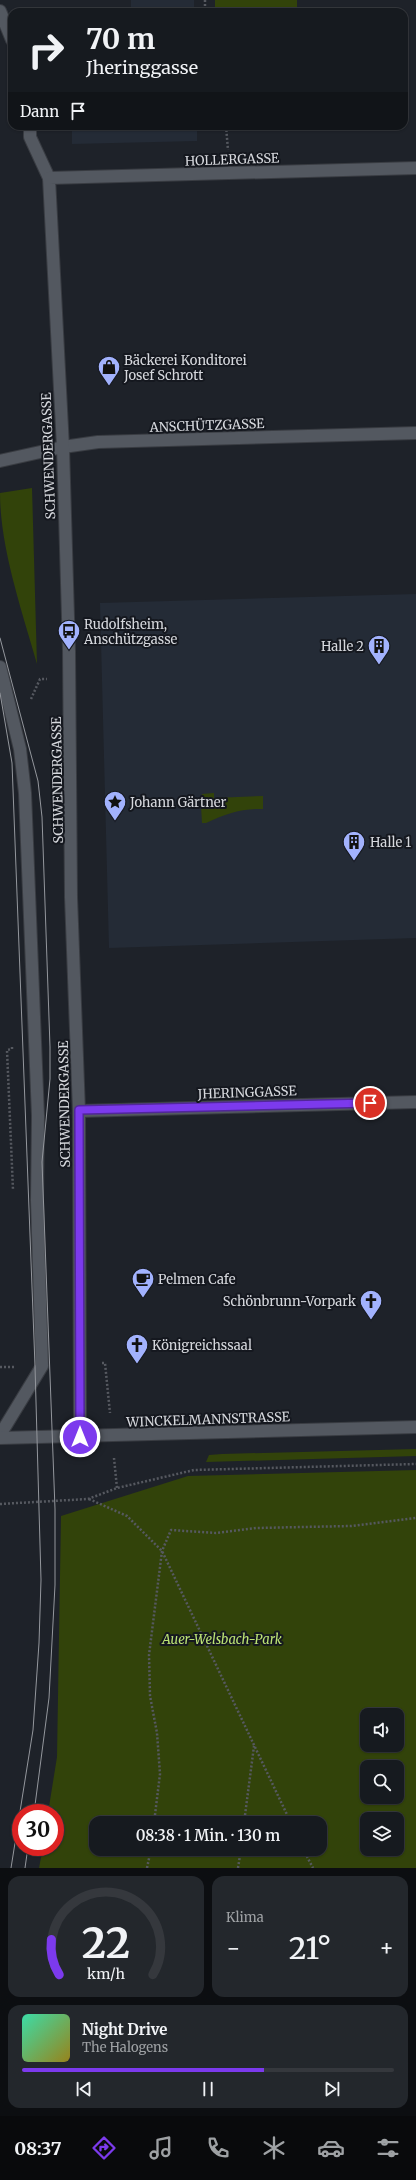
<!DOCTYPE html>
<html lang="de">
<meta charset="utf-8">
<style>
body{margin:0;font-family:Merriweather,serif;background:#23272c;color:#f1f3f6;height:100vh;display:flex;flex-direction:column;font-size:15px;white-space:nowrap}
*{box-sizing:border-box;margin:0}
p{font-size:13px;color:#9ea1a4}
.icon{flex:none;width:22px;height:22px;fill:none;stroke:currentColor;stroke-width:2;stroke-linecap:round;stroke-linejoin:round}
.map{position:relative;height:1868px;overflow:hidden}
.details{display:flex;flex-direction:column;gap:8px;padding:8px;background:#0c0e11;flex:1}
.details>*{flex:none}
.top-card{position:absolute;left:8px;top:8px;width:400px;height:122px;border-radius:12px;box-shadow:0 1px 3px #0004,0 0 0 1px #35383d;background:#161a1f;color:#f1f3f6;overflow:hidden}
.controls{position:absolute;left:360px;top:1708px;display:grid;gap:8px}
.controls a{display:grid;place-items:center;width:44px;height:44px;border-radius:8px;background:#161a1f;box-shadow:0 1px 3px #0004,0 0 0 1px #35383d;font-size:20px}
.speed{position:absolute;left:12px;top:1804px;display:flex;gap:8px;font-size:20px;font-weight:700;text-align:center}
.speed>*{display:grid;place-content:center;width:52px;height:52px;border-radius:50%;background:#161a1f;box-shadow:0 1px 3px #0004,0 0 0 1px #35383d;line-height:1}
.speed .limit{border:6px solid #d22;background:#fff;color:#111}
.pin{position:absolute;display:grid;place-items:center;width:34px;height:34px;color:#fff;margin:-17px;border:2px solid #fff;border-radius:50%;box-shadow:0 1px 4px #0007}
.me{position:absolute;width:44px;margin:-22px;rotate:0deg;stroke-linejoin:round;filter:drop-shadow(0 0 3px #0008)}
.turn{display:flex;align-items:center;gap:14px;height:84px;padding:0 12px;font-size:18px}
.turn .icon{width:52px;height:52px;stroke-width:2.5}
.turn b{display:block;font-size:28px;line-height:34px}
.then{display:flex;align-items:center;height:38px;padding:0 12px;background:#0003;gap:8px;font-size:15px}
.big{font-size:30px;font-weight:600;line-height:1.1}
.details .card{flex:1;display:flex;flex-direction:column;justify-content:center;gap:6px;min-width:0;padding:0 14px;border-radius:12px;background:#23272c}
.details .dial{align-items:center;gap:0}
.dial svg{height:104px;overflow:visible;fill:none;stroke:#35383d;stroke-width:7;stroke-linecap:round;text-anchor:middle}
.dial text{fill:#f1f3f6;stroke:none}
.song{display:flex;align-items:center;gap:12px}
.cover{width:48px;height:48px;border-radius:6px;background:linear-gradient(135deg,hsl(160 70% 55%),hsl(50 70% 35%))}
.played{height:4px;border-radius:2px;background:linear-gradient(90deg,#7c3aed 65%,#35383d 65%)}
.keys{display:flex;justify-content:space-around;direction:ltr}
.heat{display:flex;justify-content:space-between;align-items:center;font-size:22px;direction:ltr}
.details .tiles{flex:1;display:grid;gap:8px;grid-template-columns:1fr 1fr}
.card:last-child{grid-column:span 2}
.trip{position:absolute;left:89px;top:1816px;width:238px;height:40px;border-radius:12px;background:#161a1f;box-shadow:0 1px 3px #0004,0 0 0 1px #35383d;font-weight:600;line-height:40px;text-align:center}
.menu{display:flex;height:64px;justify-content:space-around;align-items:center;background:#090a0c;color:#9ea1a4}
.menu .icon{width:28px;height:28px}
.menu .current{color:#7c3aed}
.menu b{font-size:18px;color:#f1f3f6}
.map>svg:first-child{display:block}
.built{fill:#242b36}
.green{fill:#32430a;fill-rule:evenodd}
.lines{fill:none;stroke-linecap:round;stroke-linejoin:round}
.service-casing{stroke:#393c42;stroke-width:14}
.pedestrian-casing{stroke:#393c42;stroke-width:14}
.minor-casing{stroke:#393c42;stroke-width:14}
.secondary-casing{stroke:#393c42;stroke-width:14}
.path{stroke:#565960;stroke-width:2.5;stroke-dasharray:2 2;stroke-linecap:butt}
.service{stroke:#535860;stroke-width:12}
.pedestrian{stroke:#535860;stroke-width:12}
.minor{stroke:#535860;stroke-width:12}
.secondary{stroke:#535860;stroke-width:12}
.tram{stroke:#94979d;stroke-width:1}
.route-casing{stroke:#51269a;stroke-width:10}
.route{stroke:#7c3aed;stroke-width:7}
.labels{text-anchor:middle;stroke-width:4;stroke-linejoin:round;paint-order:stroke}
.street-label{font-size:13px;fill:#d6d8dd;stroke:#15181f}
.poi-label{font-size:13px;fill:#d6d8dd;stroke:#15181f;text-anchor:start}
.park-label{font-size:13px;font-style:italic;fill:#bce375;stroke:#15181f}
</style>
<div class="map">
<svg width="416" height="1868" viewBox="0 0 416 1868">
<rect width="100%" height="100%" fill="#1e2229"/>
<g class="built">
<rect x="131" y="0" width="63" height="12"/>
<polygon points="72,126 197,126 197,141 72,144"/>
<polygon points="416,594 416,938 109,948 100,603"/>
</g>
<g class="green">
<rect x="215" y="0" width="82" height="12"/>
<path d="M32,488L37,664C22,611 0,548 0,493Z"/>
<path d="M214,793V798L263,796V809C242,808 225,814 206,823H202L201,806H208V800H202V794Z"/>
<polygon points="416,1449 416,1456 206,1462 209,1455 222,1454"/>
<path d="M416,1470V1868H39L43,1847H55V1813H48L57,1757L61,1516L188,1476ZM367,1715H397V1745H367ZM367,1767H397V1797H367ZM367,1819H397V1849H367ZM96,1823H320V1849H96Z"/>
</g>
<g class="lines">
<g class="service-casing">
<polyline id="service" points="0,667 20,749 25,793 38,1116 37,1200 42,1366 0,1435"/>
</g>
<g class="pedestrian-casing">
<g id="pedestrian">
<polyline points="0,11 12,40"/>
<polyline points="30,126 30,137 49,178"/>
</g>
</g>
<g class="minor-casing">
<g id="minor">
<polyline points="0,461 63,447 98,442 416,433"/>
<polyline points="79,1111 416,1102"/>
<polyline points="80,1437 79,1111 71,897 69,651 63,447 49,178 416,168"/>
</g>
</g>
<g class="secondary-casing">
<polyline id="secondary" points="0,1438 416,1427"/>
</g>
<g class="path">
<polyline points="205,0 205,12"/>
<polyline points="226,126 228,150"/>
<polyline points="31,699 40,679 47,679"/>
<polyline points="12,1047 12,1049 7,1050 13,1190"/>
<polyline points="102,1363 105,1363 110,1413"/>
<polyline points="0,1367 15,1367"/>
<polyline points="114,1458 117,1488"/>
<polyline points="89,1499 127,1516 162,1551 291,1823"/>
<polyline points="0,1504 88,1499 117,1488 194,1470 416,1464"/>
<polyline points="154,1823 160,1774 157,1733 150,1696 149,1655 162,1551 171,1530 216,1533 256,1528 351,1526 416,1518"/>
<polyline points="244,1823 254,1746"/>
<polyline points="303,1849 313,1868"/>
<polyline points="147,1868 151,1849"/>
<polyline points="238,1868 241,1849"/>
</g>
<use href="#service" class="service"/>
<use href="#pedestrian" class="pedestrian"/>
<use href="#minor" class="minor"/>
<use href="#secondary" class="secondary"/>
<g class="tram">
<polyline points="0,638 38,781 42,817 50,1047 50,1079 42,1162 55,1509 55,1585 49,1698 34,1813"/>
<polyline points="0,693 12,763 35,1366 41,1580 39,1643 33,1730 11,1868"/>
<polyline points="25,1868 28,1847"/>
</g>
</g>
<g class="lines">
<g class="route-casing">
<polyline id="route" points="80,1437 79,1110 370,1103"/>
</g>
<use href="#route" class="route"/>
</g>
<defs>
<g id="shop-pin" transform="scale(1.15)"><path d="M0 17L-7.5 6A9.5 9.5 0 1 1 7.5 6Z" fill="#a2b2fd" stroke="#15181f"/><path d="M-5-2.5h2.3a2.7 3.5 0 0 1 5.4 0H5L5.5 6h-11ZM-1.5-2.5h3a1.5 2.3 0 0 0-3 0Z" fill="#111"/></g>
<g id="bus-pin" transform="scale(1.15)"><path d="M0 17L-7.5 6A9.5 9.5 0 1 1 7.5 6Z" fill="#a2b2fd" stroke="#15181f"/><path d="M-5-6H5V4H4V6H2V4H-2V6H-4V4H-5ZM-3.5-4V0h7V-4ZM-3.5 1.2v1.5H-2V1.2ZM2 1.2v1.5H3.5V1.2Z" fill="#111"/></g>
<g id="building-pin" transform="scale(1.15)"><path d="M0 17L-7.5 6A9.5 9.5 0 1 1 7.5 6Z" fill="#a2b2fd" stroke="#15181f"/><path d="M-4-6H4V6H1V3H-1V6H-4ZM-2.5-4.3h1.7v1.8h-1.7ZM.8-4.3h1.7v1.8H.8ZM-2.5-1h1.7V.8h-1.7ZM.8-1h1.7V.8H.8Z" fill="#111"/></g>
<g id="sight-pin" transform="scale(1.15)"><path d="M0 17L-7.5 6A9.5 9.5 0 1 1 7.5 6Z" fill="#a2b2fd" stroke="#15181f"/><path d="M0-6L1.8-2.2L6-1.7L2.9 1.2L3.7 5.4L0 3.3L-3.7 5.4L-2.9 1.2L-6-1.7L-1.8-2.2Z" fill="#111"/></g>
<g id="cafe-pin" transform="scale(1.15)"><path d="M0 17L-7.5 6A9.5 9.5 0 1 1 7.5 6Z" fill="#a2b2fd" stroke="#15181f"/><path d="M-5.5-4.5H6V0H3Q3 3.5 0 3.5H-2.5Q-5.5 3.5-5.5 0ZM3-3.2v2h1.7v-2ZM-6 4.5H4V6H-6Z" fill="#111"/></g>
<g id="church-pin" transform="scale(1.15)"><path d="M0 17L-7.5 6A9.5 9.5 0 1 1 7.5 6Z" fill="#a2b2fd" stroke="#15181f"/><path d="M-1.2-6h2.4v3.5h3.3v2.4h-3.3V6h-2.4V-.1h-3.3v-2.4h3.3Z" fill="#111"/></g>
</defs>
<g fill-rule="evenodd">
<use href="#shop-pin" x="109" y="367"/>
<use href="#bus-pin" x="69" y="631"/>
<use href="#building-pin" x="379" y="646"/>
<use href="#sight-pin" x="115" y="802"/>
<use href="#building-pin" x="354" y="842"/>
<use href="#cafe-pin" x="143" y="1279"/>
<use href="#church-pin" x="371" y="1301"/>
<use href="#church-pin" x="137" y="1345"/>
</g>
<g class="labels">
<g class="street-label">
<text transform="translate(232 159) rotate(-2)" y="5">HOLLERGASSE</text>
<text transform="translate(207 425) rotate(-2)" y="5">ANSCHÜTZGASSE</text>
<text transform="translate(48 456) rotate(-92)" y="5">SCHWENDERGASSE</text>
<text transform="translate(57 780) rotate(-91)" y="5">SCHWENDERGASSE</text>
<text transform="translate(247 1092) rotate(-2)" y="5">JHERINGGASSE</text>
<text transform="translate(64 1104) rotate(-91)" y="5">SCHWENDERGASSE</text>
<text transform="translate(208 1419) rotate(-2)" y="5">WINCKELMANNSTRASSE</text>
</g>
<g class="poi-label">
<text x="124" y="365">Bäckerei Konditorei<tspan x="124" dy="15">Josef Schrott</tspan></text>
<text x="84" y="629">Rudolfsheim,<tspan x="84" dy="15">Anschützgasse</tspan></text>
<text x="364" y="651" text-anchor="end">Halle 2</text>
<text x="130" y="807">Johann Gärtner</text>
<text x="370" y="847">Halle 1</text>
<text x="158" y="1284">Pelmen Cafe</text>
<text x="356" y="1306" text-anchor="end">Schönbrunn-Vorpark</text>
<text x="152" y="1350">Königreichssaal</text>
</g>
<g class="park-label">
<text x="222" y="1644">Auer-Welsbach-Park</text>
</g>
</g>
</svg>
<div class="controls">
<a><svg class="icon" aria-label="sound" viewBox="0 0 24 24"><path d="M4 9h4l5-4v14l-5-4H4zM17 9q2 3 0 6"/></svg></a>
<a><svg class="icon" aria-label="search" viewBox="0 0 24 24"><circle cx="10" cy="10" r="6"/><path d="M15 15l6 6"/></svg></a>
<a><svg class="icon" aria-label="layers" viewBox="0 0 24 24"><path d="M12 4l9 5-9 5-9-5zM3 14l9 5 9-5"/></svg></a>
</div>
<div class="speed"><div class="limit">30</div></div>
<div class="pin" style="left:370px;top:1103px;background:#d93025"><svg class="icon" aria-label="arrive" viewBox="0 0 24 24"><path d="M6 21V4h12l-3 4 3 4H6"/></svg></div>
<svg class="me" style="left:80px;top:1437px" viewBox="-20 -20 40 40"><circle r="17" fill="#7c3aed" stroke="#fff" stroke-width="3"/><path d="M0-11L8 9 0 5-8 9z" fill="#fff"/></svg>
<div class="trip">08:38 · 1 Min. · 130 m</div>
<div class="top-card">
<div class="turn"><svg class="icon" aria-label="right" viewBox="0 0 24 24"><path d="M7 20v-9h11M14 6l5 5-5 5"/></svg><div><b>70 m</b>Jheringgasse</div></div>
<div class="then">Dann<svg class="icon" aria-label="arrive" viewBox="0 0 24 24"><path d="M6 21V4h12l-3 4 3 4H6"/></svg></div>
</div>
</div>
<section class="details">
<div class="tiles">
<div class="card dial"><svg viewBox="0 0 100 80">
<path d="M14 69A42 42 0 1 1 86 69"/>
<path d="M14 69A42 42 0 0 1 8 42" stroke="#7c3aed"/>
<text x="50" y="56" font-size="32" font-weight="700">22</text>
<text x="50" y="72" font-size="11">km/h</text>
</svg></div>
<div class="card"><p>Klima</p>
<div class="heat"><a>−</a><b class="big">21°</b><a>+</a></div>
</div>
<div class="card">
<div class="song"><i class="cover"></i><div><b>Night Drive</b><p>The Halogens</p></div></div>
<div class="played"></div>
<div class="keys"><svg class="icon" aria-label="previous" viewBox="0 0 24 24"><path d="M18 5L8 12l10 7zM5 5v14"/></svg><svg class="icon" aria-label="pause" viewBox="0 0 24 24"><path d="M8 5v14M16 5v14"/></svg><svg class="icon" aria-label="next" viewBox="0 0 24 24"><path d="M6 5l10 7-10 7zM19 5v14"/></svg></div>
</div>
</div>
</section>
<nav class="menu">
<b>08:37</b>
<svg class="icon current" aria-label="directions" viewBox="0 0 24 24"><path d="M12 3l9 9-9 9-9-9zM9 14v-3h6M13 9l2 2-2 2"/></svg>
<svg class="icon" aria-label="music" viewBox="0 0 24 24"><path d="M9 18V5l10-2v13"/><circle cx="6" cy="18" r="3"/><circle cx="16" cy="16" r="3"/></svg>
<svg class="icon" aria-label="phone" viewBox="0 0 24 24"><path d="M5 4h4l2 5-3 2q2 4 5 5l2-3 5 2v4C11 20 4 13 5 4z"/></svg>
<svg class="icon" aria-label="climate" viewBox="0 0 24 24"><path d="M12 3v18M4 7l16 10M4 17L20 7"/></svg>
<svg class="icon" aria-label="car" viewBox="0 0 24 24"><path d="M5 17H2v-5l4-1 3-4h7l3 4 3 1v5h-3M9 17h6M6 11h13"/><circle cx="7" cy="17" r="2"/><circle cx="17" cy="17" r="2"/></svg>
<svg class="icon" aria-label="filters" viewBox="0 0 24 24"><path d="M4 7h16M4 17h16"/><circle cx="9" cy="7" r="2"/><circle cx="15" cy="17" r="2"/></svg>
</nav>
